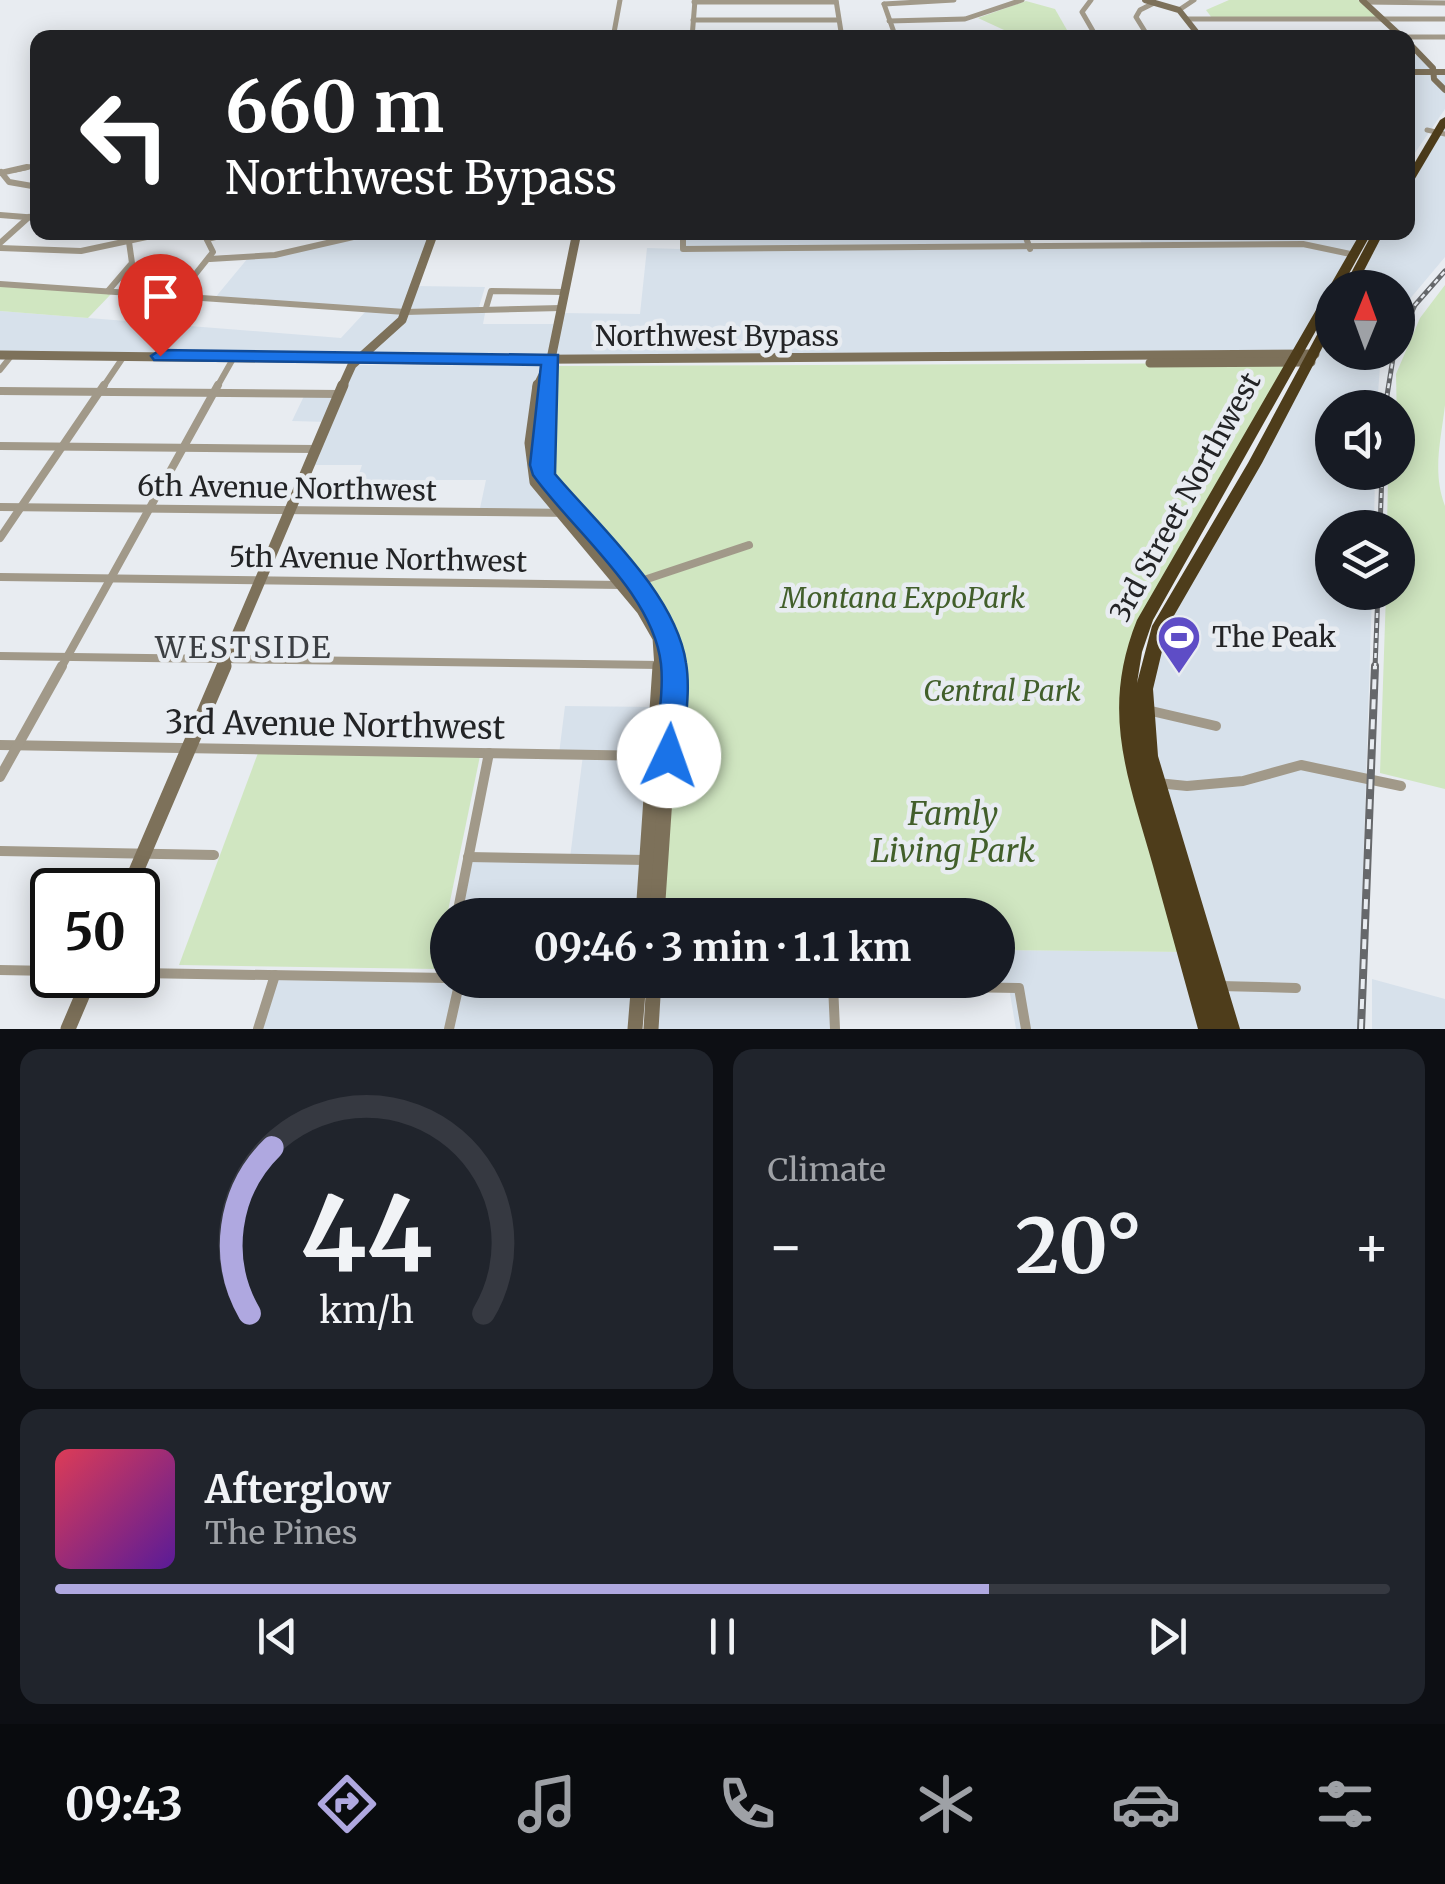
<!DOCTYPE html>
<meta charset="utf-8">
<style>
body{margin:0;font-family:Merriweather,serif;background:#20242c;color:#f1f3f6;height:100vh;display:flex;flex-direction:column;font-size:38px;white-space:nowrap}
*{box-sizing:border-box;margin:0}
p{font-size:32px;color:#9ea1a6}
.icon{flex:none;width:55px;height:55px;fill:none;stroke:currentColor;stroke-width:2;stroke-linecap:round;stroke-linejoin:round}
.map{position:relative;height:1029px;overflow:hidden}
.drawer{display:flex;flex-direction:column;gap:20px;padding:20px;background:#0d0f14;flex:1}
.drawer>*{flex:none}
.top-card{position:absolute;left:30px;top:30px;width:1385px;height:210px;border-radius:20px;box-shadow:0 5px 25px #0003;background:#202124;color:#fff;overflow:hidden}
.needle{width:65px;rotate:1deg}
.controls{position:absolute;left:1315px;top:270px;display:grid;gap:20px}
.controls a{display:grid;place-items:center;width:100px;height:100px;border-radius:50%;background:#171b24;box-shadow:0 5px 25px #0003;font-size:50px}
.speed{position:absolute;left:30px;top:868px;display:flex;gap:20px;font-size:50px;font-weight:700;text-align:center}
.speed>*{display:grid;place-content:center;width:130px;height:130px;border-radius:50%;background:#171b24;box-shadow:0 5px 25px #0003;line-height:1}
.speed .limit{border:5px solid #111;border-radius:15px;background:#fff;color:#111}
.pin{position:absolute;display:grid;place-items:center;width:85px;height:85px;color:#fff;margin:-102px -42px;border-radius:50% 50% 50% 0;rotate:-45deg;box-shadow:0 0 10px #0007}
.pin .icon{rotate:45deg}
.me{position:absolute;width:110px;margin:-55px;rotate:3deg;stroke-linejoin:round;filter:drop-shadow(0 0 8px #0008)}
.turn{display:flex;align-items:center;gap:35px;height:210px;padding:0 30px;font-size:45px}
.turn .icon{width:130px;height:130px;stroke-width:2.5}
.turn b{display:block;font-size:70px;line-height:85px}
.big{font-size:75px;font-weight:700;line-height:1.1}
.drawer .widget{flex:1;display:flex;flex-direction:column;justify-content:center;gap:15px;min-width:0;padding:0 35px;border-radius:20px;background:#20242c}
.drawer .dial{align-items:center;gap:0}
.dial svg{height:260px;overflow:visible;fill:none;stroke:#363941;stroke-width:7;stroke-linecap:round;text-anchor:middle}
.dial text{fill:#f1f3f6;stroke:none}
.song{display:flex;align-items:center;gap:30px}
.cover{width:120px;height:120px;border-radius:15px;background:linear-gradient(135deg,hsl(350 70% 55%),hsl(270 70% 35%))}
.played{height:10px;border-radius:5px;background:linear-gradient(90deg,#afa8e0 70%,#363941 70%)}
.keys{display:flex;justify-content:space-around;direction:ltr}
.heat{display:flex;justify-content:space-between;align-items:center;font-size:55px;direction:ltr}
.drawer .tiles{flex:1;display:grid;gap:20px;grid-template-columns:1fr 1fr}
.widget:last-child{grid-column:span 2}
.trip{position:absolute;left:430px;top:898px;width:585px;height:100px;border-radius:50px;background:#171b24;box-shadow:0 5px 25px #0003;font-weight:700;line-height:100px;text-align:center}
.tabs{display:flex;height:160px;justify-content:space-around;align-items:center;background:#090b0e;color:#9ea1a6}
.tabs .icon{width:70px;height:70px}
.tabs .active{color:#afa8e0}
.tabs b{font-size:45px;color:#f1f3f6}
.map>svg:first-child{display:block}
.built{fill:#d7e1eb}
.green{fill:#d0e6c1}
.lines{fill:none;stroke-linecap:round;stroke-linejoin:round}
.street-far3{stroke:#a19989;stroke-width:5}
.street-far2{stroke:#a19989;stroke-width:6}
.street-far1{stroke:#a19989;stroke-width:8}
.street{stroke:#a19989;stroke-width:10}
.secondary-far3{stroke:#7d715a;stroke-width:6}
.secondary-far2{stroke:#7d715a;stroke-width:9}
.secondary-far1{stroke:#7d715a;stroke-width:11}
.secondary{stroke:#7d715a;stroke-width:15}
.highway{fill:#4e3d1b;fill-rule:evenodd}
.rail-far1-casing{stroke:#66686b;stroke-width:5}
.rail-casing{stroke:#66686b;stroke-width:8}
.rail-far1{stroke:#e8ecf1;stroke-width:2.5;stroke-dasharray:5;stroke-linecap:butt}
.rail{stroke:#e8ecf1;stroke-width:4;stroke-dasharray:10;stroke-linecap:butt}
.route{fill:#1a73e8;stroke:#114b97;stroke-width:2.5}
.labels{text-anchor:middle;stroke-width:9;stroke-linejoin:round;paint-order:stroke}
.street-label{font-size:28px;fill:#232426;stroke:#e8ecf1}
.park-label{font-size:28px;font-style:italic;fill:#425f2b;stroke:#e8ecf1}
.poi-label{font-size:28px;fill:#232426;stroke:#e8ecf1;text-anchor:start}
.neighbourhood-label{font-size:30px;letter-spacing:2.5px;fill:#3c3f43;stroke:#e8ecf1}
.near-street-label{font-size:32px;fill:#232426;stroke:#e8ecf1}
.near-park-label{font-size:32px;font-style:italic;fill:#425f2b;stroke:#e8ecf1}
</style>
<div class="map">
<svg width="1445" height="1029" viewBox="0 0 1445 1029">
<rect width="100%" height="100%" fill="#e8ecf1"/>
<g class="built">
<polygon points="1408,55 1421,55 1433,72 1445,72 1445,109 1408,163"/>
<polygon points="1445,120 1445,257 1398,313 1398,288 1349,288 1379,233 1408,232 1408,182"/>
<polygon points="1024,232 1029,249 1142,244 1136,233 1367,233 1296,354 442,360 0,355 0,311 341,338 366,311 214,299 248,258 367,234 434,233 415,286 485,287 479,307 486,308 483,324 557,324 560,313 640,314 647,248 682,249 683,233"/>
<polygon points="1332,320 1332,352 1381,353 1377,407 1332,408 1332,472 1375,473 1374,527 1332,528 1332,592 1372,593 1358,1029 1229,1029 1155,783 1147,666"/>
<polygon points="352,365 549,366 543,371 529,467 563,514 479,513 486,480 357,480 362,465 310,465 328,422 292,421 305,394 340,394"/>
<polygon points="565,706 657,707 643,915 457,915 468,857 570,858 583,755 559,754"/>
<polygon points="998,950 1187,952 1209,1029 1016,1029 1009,988 998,987"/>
<polygon points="275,975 448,980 639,980 634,1029 258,1029"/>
<polygon points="1372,979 1445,999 1445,1029 1372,1029"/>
<polygon points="654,982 833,985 835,1029 651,1029"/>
</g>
<g class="green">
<polygon points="1229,0 1358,0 1378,18 1212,18 1206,10"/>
<polygon points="1026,1 1055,9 1067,30 1004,30 978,18"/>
<polygon points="0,284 113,292 88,318 0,311"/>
<path d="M1445,285C1445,324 1445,366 1445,405C1441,440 1432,472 1445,506V789L1380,773L1386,593L1398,592V528L1387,527L1388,477L1389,473L1398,472L1396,374L1420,318Z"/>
<polygon points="1291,363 1199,528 1128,671 1187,952 998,950 998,915 661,915 678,662 664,625 544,475 549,366"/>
<polygon points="258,753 480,756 436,969 179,965"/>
</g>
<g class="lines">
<g class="street-far3">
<polyline points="836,0 842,38"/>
<polyline points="1091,0 1082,12 1097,38"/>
<polyline points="694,2 836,2"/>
<polyline points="1365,2 1445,3"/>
<polyline points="884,4 954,0"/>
<polyline points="884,4 896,38"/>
<polyline points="1179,10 1194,0"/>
<polyline points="1187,19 1445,19"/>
<polyline points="693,20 838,20"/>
<polyline points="889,21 965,19 1022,0"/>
<polyline points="1402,37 1445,37"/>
<polyline points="613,38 620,0"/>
<polyline points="692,38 695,0"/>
<polyline points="1149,38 1136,17 1140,10 1154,3"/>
<polyline points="1427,130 1445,134"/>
<polyline points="15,170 38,165"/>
</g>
<g class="street-far2">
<polyline points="1,172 9,182 38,187"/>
<polyline points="0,173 27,167"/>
<polyline points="0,215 38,218"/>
<polyline points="683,232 683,249 1303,244 1355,255"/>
<polyline points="1024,232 1030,249"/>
<polyline points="207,239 237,232"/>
<polyline points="0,243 29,217"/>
<polyline points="0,248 81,251 170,232"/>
<polyline points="210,259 275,255 375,232"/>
<polyline points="0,284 405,312 561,308"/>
<polyline points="108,291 132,263 129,242"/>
<polyline points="178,296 213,252 203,232"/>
<polyline points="486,308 491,291 564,292"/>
<polyline points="0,370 12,355"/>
<polyline points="103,387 124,356"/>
<polyline points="217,387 234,357"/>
</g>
<g class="street-far1">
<polyline points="0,391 340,394"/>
<polyline points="0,446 316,449"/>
<polyline points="0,507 574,513"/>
<polyline points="0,538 104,385"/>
<polyline points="0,577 621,585"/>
<polyline points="635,583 749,545"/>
<polyline points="0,656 660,665"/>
<polyline points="61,668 218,385"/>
</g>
<g class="street">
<polyline points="1147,710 1216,726"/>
<polyline points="0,745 655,756"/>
<polyline points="0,777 62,666"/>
<polyline points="1157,783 1187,786 1243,781 1301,765 1401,786"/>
<polyline points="0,851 214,855"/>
<polyline points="468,857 646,860"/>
<polyline points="457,915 489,753"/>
<polyline points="0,970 52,971"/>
<polyline points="138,973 448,978"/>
<polyline points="444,978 448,962"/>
<polyline points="564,980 640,981"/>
<polyline points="654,982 1019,988 1026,1029"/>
<polyline points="833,985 835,1029"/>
<polyline points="1220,986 1296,988"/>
<polyline points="258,1029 275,975"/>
<polyline points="449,1029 460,980"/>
</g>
<g class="secondary-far3">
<polyline points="1145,0 1179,10 1201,38"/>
<polyline points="1362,0 1403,38"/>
<polyline points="1408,42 1433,68 1434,79 1445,90"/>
<polyline points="1408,72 1445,72"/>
</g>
<g class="secondary-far2">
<polyline points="0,355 442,360 1315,354"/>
<polyline points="1150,363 1311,362"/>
<polyline points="549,366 549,387"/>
<polyline points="342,387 352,365 402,320 434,232"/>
<polyline points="537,387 551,359 577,232"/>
</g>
<g class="secondary-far1">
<polyline points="538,385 530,443 535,482 642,610 658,638 660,668"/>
<polyline points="550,385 540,442 544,475 640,588 668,639 674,668"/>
<polyline points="223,668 343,385"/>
</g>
<g class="secondary">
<polyline points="128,890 224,666"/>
<polyline points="643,915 660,666"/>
<polyline points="657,915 674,666"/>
<polyline points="68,1029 91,975"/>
<polyline points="635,1029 639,980"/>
<polyline points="651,1029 654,980"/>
</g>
<g class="highway">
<polygon points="1445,117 1445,128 1413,182 1408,185 1408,174 1440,120"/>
<path d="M1361,232H1372L1341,288H1332V302L1153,620L1142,652L1137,683L1152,626L1248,463L1326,318L1332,314V329L1262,463L1168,626L1153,689L1158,756L1240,1029H1198C1183,975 1168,920 1153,866C1128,777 1100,712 1137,620Z"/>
<polygon points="1373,232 1384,232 1355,288 1343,288"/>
</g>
<g class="rail-far1-casing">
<g id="rail-far1">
<polyline points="1398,342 1415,305 1445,271"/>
<polyline points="1385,408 1394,352"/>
<polyline points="1380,528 1382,472"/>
<polyline points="1375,668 1378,592"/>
</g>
</g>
<g class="rail-casing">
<polyline id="rail" points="1361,1029 1375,666"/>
</g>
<use href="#rail-far1" class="rail-far1"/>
<use href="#rail" class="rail"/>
</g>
<path class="route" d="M160,350L558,355L555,474C599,526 676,594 686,663C691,692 684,726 683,756L679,763L669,766L659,763L655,756C657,726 664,693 661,664C653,593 573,531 533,475L530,465L541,365L154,360L151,356Z"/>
<defs>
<g id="stadium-pin" transform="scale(2.25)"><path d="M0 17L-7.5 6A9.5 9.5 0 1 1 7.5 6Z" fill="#5e4dc6" stroke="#e8ecf1"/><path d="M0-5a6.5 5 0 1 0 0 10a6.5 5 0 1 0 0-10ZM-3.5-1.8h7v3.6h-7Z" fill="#fff"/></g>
</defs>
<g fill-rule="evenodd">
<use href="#stadium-pin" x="1179" y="637"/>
</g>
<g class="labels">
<g class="street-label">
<text x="717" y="346">Northwest Bypass</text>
<text transform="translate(287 488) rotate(1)" y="10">6th Avenue Northwest</text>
<text transform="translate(1185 497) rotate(-61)" y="10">3rd Street Northwest</text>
<text transform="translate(378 559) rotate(1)" y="10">5th Avenue Northwest</text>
</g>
<g class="park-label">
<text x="903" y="608">Montana ExpoPark</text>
<text x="1002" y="701">Central Park</text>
</g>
<g class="poi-label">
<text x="1212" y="647">The Peak</text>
</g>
<g class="neighbourhood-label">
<text x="244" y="658">WESTSIDE</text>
</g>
<g class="near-street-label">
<text transform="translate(335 725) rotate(1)" y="11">3rd Avenue Northwest</text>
</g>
<g class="near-park-label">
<text x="953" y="825">Famly<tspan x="953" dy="37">Living Park</tspan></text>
</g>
</g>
</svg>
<div class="controls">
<a><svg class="needle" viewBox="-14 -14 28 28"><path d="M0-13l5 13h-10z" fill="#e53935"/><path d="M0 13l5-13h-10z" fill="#9ea1a6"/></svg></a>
<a><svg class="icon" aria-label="sound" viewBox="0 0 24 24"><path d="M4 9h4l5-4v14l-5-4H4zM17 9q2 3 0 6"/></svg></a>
<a><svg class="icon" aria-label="layers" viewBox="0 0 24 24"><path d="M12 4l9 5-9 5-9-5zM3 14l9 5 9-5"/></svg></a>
</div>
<div class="speed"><div class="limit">50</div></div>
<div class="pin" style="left:160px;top:356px;background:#d93025"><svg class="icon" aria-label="arrive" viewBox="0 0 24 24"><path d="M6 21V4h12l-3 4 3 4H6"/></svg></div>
<svg class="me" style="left:669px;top:756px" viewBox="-20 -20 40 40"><circle r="19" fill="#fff"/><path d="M0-13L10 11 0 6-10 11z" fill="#1a73e8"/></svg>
<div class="trip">09:46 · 3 min · 1.1 km</div>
<div class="top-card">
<div class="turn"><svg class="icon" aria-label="left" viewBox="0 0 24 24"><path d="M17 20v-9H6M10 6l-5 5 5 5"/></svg><div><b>660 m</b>Northwest Bypass</div></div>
</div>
</div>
<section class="drawer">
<div class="tiles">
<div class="widget dial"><svg viewBox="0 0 100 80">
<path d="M14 69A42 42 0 1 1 86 69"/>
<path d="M14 69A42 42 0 0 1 21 18" stroke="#afa8e0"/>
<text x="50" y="56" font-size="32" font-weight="700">44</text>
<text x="50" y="72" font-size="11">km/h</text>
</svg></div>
<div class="widget"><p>Climate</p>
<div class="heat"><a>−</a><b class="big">20°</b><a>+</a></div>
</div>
<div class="widget">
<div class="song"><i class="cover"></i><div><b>Afterglow</b><p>The Pines</p></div></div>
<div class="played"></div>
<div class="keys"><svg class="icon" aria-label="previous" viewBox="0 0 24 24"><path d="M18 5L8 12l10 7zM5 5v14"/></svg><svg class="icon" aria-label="pause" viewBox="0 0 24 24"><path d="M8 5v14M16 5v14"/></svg><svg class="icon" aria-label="next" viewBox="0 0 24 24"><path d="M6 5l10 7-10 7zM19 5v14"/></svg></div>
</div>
</div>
</section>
<nav class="tabs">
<b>09:43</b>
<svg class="icon active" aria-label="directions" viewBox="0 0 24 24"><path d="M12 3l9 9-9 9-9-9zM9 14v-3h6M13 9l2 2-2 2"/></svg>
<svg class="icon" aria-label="music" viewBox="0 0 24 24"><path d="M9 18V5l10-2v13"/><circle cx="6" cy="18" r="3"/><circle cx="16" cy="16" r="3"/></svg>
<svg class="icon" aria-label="phone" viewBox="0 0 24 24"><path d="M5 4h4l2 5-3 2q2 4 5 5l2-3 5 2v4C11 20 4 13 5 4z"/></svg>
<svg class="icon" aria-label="climate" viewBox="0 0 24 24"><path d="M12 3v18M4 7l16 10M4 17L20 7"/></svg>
<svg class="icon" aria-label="car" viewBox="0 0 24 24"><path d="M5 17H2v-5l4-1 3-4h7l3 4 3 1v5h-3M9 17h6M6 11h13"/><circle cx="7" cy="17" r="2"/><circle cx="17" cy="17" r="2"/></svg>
<svg class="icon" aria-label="filters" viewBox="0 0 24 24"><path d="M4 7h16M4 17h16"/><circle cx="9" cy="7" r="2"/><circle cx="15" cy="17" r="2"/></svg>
</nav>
